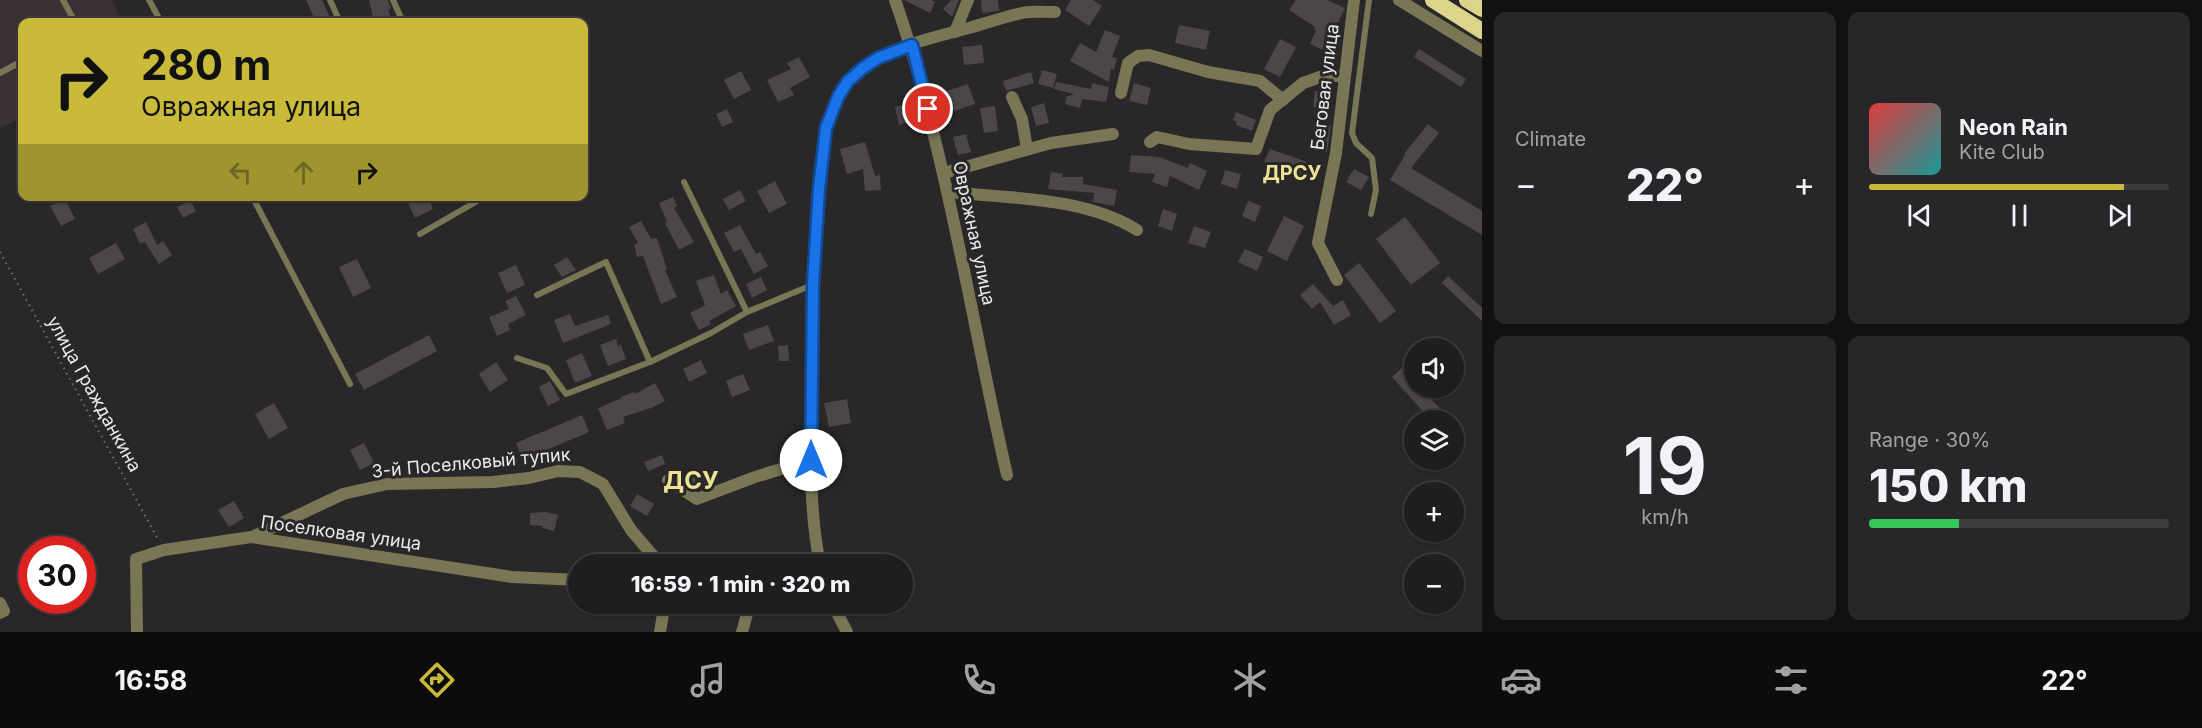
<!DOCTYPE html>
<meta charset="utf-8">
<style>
body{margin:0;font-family:Inter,sans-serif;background:#282628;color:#f1f3f6;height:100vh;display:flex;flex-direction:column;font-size:22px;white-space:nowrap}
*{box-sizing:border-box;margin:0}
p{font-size:20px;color:#a2a2a4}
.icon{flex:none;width:33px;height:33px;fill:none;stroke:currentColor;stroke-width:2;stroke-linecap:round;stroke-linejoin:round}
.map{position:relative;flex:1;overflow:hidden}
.drawer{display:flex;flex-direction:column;gap:12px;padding:12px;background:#121011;width:720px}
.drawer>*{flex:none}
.guide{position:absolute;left:18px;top:18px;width:570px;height:183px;border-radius:12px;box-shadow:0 2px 4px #0004,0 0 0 2px #3d3b3d;background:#c9ba3a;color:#111;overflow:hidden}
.tools{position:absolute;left:1404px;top:338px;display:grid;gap:12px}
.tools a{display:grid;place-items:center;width:60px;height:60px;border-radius:50%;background:#201d1f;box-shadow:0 2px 4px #0004,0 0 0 2px #3d3b3d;font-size:30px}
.speed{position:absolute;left:18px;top:536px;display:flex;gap:12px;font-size:30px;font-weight:700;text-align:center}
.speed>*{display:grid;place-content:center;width:78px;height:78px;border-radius:50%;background:#201d1f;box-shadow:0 2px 4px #0004,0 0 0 2px #3d3b3d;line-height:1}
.speed .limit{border:9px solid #d22;background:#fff;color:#111}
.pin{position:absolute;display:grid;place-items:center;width:51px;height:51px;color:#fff;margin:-26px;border:3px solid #fff;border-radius:50%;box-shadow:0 2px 6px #0007}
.me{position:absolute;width:66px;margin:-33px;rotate:0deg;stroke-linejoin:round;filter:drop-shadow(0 0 4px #0008)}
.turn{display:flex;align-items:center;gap:21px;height:126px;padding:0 24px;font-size:27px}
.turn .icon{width:78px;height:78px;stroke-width:2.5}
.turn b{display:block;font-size:42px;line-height:51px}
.lanes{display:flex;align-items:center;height:57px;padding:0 24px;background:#0003;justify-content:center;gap:30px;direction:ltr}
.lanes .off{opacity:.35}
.big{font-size:45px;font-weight:800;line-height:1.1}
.drawer .card{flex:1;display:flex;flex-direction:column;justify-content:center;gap:9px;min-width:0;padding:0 21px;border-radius:12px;background:#282628}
.drawer .dial{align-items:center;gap:0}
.dial b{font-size:78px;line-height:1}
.song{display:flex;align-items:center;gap:18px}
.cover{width:72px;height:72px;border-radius:9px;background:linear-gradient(135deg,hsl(0 70% 55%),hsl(180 70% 35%))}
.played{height:6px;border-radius:3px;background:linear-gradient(90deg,#c9ba3a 85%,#3d3b3d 85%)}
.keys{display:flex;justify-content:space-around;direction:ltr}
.heat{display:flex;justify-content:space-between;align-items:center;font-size:33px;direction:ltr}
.charge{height:9px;border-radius:4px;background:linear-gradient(90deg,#34c759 30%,#3d3b3d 0)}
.drawer .tiles{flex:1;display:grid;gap:12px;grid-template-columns:repeat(2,1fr)}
.trip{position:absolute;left:568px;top:554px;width:345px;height:60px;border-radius:30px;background:#201d1f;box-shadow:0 2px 4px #0004,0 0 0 2px #3d3b3d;font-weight:800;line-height:60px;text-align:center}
.dock{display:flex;height:96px;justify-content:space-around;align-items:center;background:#0d0c0c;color:#a2a2a4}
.dock .icon{width:42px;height:42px}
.dock .active{color:#c9ba3a}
.dock b{font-size:27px;color:#f1f3f6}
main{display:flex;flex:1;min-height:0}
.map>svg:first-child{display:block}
.built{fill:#393136}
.building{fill:#4b4749}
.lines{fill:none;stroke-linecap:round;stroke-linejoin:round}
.path{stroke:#727071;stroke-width:2;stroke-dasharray:1.5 4.5;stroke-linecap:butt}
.service{stroke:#797656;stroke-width:6}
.minor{stroke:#797656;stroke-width:12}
.trunk{stroke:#dcd48a;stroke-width:16}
.route-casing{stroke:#114b97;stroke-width:15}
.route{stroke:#1a73e8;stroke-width:10}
.labels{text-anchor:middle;stroke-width:6;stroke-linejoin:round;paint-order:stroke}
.street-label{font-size:18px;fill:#eceaeb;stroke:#2a2729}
.neighbourhood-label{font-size:20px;font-weight:bold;fill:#ece394;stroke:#2a2729}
.district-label{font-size:24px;font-weight:bold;fill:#ece394;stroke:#2a2729}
</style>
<main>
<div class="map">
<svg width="1482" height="632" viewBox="0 0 1482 632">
<rect width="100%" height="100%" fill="#2a2729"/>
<polygon class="built" points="0,0 111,0 123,22 22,22 22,117 0,129"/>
<g class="building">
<polygon points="306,0 322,0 332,22 316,22"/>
<polygon points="369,0 388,0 391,9 388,10 393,22 374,22"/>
<polygon points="904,0 931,0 935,2 930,13"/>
<polygon points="951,0 959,0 952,17 943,9"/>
<polygon points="981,0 998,0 999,11 982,13"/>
<polygon points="1071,0 1093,0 1102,6 1089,26 1065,10"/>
<polygon points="1296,0 1327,0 1345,8 1325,51 1310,44 1316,30 1314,29 1315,27 1289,10"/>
<polygon points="1179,25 1210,31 1206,50 1175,43"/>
<polygon points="1105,30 1120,36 1112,57 1117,58 1114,70 1111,69 1109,82 1070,61 1080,43 1096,52"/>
<polygon points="1280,39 1296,47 1280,77 1264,69"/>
<polygon points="982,45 984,63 964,65 962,47"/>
<polygon points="1419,49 1466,79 1461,87 1414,57"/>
<polygon points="799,57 810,77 790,88 794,95 778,102 767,80 791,69 787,63"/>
<polygon points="1042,70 1057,74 1053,88 1038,84"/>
<polygon points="741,71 751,90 734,99 724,80"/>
<polygon points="1031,72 1034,83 1006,91 1003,81"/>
<polygon points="1056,82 1091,89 1092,83 1109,87 1106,102 1082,99 1080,108 1065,104 1066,97 1074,94 1054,89"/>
<polygon points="1134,83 1151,88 1147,105 1129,101"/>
<polygon points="968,84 975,104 954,111 947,91"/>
<polygon points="1315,91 1333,94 1330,110 1313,107"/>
<polygon points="913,103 918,120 899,125 895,107"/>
<polygon points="1044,103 1049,123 1036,126 1031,107"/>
<polygon points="995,106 998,131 984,133 980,108"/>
<polygon points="727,109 733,122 722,127 716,114"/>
<polygon points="1236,112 1256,120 1252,131 1236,125 1237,122 1233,120"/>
<polygon points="1320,123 1331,126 1327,152 1312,147"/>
<polygon points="1428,124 1439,133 1411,168 1482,211 1482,235 1390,180 1405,155 1404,154"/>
<polygon points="966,134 971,152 958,155 953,137"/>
<polygon points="865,142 875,176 880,175 881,190 865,191 863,169 847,174 840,149"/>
<polygon points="1270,149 1313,164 1307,181 1287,174 1287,172 1264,162"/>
<polygon points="1131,155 1159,157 1188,168 1190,163 1207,171 1199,190 1170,176 1167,187 1152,182 1155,174 1129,172"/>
<polygon points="1354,169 1369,177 1361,190 1346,182"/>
<polygon points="1225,170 1241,174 1237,189 1221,184"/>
<polygon points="1051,172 1063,174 1062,177 1083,177 1083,184 1117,190 1114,206 1093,202 1094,193 1048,189"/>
<polygon points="775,181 787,204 769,213 757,191"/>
<polygon points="740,190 746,201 729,210 723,199"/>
<polygon points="405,196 427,196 433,209 415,218"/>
<polygon points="673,197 677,206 674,208 694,242 679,250 665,223 667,222 659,203"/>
<polygon points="65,199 75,219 61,226 50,206"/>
<polygon points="190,201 196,211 183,218 177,207"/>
<polygon points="1248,201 1261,206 1255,222 1242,216"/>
<polygon points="1163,209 1177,214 1172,231 1158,226"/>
<polygon points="1284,216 1304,226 1287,261 1267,251"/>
<polygon points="1405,217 1440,263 1411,285 1376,239"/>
<polygon points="641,221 651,239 657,238 667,269 665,270 677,297 661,304 643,256 637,257 634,245 638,243 629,227"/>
<polygon points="146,222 157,245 163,241 172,255 159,264 145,242 140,244 133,229"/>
<polygon points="740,225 756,254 760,252 768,266 754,274 741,249 734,252 724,233"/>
<polygon points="1194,226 1211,232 1205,248 1188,243"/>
<polygon points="116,243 125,259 98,274 89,258"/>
<polygon points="1245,249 1263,257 1257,271 1238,262"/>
<polygon points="567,257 576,270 562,277 554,265"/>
<polygon points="357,259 371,288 353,297 339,267"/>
<polygon points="1359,263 1396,311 1380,323 1344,275"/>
<polygon points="516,265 525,285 507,293 498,273"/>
<polygon points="714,275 721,294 727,290 736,306 709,321 711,324 699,330 690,313 705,305 696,281"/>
<polygon points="1448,276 1482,308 1482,321 1442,283"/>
<polygon points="761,277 767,290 752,298 746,284"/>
<polygon points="1313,284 1333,306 1343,300 1351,315 1334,325 1320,302 1312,309 1300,295"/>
<polygon points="516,296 526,315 508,324 510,330 497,336 489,317 509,309 505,301"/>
<polygon points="570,314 575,326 608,315 611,324 563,343 554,320"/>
<polygon points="768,325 774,341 749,350 743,334"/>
<polygon points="429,335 437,351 364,390 355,374"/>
<polygon points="616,339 618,346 621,345 626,359 608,366 600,345"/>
<polygon points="788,345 789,361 779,361 778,346"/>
<polygon points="582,353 592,376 575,383 566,360"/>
<polygon points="701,360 707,373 689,382 683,369"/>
<polygon points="496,362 508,380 490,392 479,374"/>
<polygon points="1402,368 1414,381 1414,387 1429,387 1425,392 1450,420 1431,420 1392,377"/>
<polygon points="743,374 750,390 732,397 726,381"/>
<polygon points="550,381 560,400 548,406 539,387"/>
<polygon points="655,383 665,401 651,408 623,417 625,423 607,430 598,408 622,398 621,397 634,392 635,394"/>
<polygon points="847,399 851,423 829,427 824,403"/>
<polygon points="274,403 288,428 269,439 255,414"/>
<polygon points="582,415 589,432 523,460 516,443"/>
<polygon points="364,443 374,463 360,470 350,450"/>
<polygon points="662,455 665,464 648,471 644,462"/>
<polygon points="704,472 707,485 695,488 686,482 684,476"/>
<polygon points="637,494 654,504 647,516 630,506"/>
<polygon points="234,501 244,518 229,527 218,510"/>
<polygon points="546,512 558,515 554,531 542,528 543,526 530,525 530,513"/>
</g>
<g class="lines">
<polyline class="path" points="0,252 159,541"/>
<g class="service">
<polyline points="63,0 75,22"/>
<polyline points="149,0 161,22"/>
<polyline points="330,0 340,22"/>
<polyline points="393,0 403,22"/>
<polyline points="1369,0 1352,133 1356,143 1372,158 1376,190 1371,214"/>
<polyline points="0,73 22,61"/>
<polyline points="684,182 747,312 812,285"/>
<polyline points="252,196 350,384"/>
<polyline points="420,234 486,196"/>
<polyline points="537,295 606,262 650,362 711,333 747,312"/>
<polyline points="517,358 547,368 566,394 650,362"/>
</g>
<g class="minor">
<path d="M895,0C911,45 923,90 934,136C962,248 981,363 1007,475"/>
<polyline points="1399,0 1482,51"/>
<polyline points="955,32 968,0"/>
<polyline points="1121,93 1128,63 1138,56 1149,55 1208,72 1260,81 1283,100"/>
<polyline points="1012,97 1022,119 1027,149"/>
<polyline points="1150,142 1157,137 1189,144 1256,149 1270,110 1303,83 1323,76 1344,76"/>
<polyline points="944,173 1051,143 1113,134"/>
<path d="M948,192C1008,198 1085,197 1137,230"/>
<polyline points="1337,280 1318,243 1336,153 1354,0"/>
<polyline points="668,480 697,499 755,477 811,460"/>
<polyline points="252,537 343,494 387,484 493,482 529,478 558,471 580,472 603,484 631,530 660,564"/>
<path d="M820,564C809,511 811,455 811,400C812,316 814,233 823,150C827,126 832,101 848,81C874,50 931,38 969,28C987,23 1004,17 1022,13C1032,11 1044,12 1055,12"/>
<polyline points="0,603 4,611 0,613"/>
<polyline points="764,603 833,604"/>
<polyline points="832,603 847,632"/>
<polyline points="137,632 136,559 164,550 251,537 512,577 579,580"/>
<polyline points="660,632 665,603"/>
<polyline points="742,632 750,603"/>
</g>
<g class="trunk">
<polyline points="1433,0 1482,31"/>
<polyline points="1467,0 1482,9"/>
</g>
</g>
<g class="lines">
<g class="route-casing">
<polyline id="route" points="811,460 813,285 819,189 826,128 838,97 848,81 863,68 878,58 912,45 928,109"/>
</g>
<use href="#route" class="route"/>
</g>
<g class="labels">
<g class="street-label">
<text transform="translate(1325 87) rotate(-83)" y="6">Беговая улица</text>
<text transform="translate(974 233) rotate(78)" y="6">Овражная улица</text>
<text transform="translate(94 394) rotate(61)" y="6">улица Гражданкина</text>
<text transform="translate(471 463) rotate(-5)" y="6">3-й Поселковый тупик</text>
<text transform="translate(341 533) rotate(8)" y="6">Поселковая улица</text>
</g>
<g class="neighbourhood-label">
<text x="1292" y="180">ДРСУ</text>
</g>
<g class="district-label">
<text x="691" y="489">ДСУ</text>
</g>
</g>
</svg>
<div class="tools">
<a><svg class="icon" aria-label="sound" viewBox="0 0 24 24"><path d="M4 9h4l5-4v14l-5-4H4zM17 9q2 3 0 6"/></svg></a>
<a><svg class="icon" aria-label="layers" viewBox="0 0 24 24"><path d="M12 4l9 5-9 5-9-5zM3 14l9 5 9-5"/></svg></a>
<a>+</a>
<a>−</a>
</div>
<div class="speed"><div class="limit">30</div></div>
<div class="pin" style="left:928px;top:109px;background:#d93025"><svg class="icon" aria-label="arrive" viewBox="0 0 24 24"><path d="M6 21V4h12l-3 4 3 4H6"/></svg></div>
<svg class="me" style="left:811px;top:460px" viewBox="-20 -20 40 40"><circle r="19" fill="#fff"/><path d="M0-13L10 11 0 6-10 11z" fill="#1a73e8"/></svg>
<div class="trip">16:59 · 1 min · 320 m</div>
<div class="guide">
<div class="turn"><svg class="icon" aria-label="right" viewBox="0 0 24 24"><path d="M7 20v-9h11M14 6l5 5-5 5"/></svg><div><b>280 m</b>Овражная улица</div></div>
<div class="lanes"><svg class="icon off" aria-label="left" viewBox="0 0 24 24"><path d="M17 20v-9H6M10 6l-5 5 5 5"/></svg><svg class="icon off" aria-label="ahead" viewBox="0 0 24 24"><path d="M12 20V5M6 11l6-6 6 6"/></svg><svg class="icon" aria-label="right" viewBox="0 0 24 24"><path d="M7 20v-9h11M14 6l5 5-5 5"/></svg></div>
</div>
</div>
<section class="drawer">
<div class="tiles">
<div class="card"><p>Climate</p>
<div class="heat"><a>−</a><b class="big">22°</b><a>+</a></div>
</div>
<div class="card">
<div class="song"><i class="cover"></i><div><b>Neon Rain</b><p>Kite Club</p></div></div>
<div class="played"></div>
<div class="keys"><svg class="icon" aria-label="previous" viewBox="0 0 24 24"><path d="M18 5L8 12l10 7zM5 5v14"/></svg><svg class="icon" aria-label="pause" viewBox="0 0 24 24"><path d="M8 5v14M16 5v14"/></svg><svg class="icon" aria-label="next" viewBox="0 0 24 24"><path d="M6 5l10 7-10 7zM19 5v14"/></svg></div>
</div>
<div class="card dial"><b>19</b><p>km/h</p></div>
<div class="card"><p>Range · 30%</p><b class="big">150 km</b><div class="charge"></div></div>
</div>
</section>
</main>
<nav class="dock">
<b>16:58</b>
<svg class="icon active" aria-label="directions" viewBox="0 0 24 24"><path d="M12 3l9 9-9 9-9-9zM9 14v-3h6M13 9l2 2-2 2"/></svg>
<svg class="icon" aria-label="music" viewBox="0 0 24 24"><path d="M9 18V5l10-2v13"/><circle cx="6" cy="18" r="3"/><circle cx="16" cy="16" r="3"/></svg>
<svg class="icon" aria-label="phone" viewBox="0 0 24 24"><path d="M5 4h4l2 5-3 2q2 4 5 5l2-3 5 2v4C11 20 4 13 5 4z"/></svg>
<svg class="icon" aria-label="climate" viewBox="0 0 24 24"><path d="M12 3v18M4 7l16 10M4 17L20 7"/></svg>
<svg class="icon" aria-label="car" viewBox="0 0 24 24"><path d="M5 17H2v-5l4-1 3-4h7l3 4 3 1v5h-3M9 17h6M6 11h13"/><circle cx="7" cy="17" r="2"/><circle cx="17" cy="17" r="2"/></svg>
<svg class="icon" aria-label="filters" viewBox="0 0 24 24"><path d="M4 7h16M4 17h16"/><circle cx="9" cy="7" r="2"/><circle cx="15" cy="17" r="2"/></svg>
<b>22°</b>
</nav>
